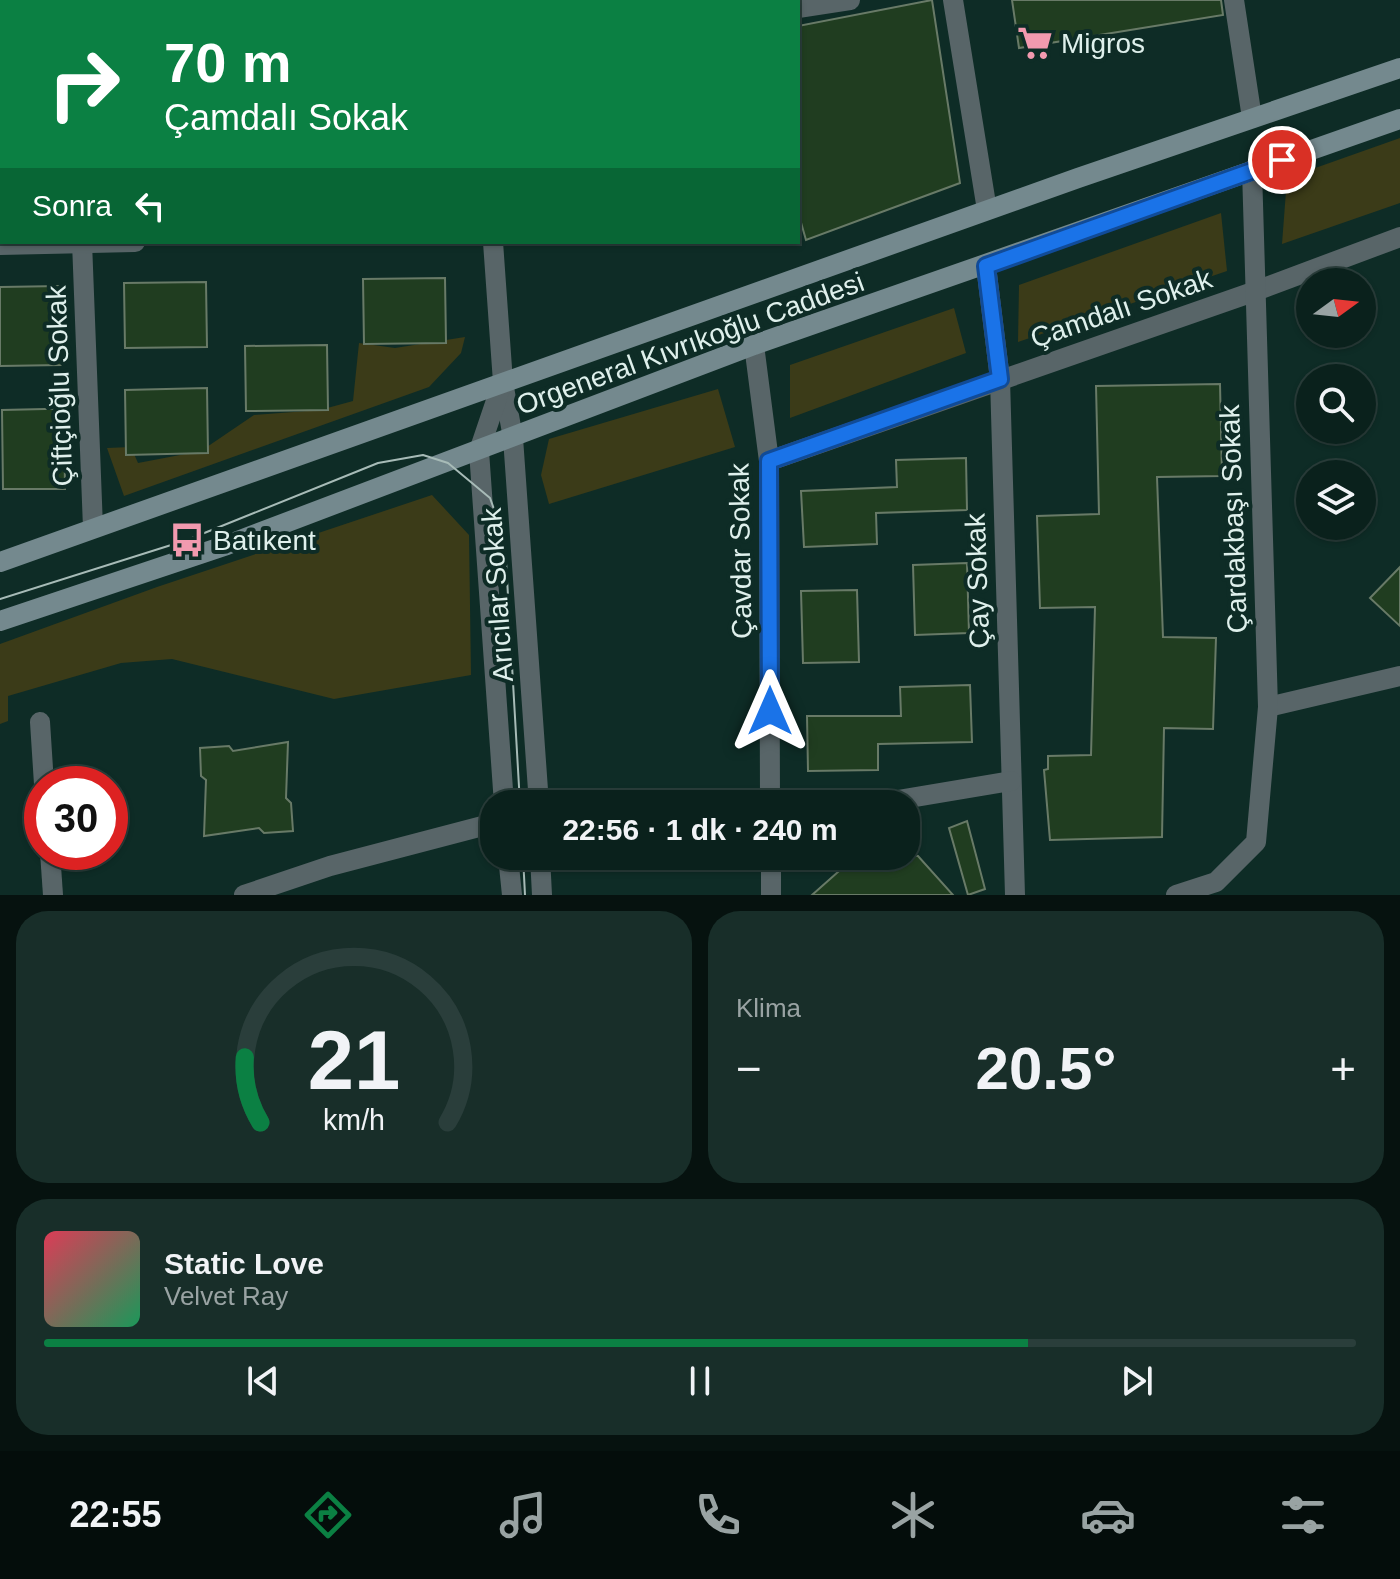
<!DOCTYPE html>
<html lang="tr">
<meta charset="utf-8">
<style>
body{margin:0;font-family:Helvetica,sans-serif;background:#182e29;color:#f1f3f6;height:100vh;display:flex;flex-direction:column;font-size:30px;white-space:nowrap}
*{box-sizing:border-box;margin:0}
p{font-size:26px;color:#99a3a3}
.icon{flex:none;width:44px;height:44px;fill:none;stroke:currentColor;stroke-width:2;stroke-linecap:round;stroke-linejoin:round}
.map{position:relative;height:895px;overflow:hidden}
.details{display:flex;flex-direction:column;gap:16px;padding:16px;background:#06120f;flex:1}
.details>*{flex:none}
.guide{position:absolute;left:0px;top:0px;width:800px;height:244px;box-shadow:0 2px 6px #0004,0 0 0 2px #2a3e3b;background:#0b8043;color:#fff;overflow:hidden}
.needle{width:52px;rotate:75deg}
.fabs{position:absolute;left:1296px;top:268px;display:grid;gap:16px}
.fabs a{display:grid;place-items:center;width:80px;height:80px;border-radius:50%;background:#0a211c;box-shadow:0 2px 6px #0004,0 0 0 2px #2a3e3b;font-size:40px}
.speed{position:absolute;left:24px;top:766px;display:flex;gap:16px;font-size:40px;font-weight:700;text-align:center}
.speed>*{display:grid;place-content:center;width:104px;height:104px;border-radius:50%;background:#0a211c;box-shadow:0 2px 6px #0004,0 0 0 2px #2a3e3b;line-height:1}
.speed .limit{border:12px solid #d22;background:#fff;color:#111}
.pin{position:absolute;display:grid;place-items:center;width:68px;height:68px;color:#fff;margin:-34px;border:4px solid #fff;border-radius:50%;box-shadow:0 2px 8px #0007}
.me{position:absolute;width:88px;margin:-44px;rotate:0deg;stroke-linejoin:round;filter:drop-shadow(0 0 6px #0008)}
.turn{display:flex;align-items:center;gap:28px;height:168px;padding:0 32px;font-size:36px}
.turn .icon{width:104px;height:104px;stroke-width:2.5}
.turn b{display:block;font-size:56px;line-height:68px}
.then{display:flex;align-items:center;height:76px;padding:0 32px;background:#0003;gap:16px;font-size:30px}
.big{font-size:60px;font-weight:700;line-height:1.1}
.details .tile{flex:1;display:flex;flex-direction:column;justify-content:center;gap:12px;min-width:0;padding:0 28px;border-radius:32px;background:#182e29}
.details .dial{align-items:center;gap:0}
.dial svg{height:208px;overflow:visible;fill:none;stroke:#2a3e3b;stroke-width:7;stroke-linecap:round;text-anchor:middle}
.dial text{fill:#f1f3f6;stroke:none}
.song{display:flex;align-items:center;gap:24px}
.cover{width:96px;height:96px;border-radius:12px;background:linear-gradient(135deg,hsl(350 70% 55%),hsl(150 70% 35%))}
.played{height:8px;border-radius:4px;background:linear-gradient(90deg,#0b8043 75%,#2a3e3b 75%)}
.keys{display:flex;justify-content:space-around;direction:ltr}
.heat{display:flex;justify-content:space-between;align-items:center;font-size:44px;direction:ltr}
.details .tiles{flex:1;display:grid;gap:16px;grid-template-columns:1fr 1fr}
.tile:last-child{grid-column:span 2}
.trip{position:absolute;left:480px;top:790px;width:440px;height:80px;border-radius:32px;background:#0a211c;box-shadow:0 2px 6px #0004,0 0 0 2px #2a3e3b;font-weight:700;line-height:80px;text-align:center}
.tabs{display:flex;height:128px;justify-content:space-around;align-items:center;background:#040d0b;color:#99a3a3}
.tabs .icon{width:56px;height:56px}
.tabs .selected{color:#0b8043}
.tabs b{font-size:36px;color:#f1f3f6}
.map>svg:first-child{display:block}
.green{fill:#3b3b18}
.building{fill:#203d20;stroke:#687a67;stroke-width:2}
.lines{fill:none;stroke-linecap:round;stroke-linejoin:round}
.minor{stroke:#586568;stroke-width:20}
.secondary{stroke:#74898e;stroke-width:20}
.tram{stroke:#a7bbb7;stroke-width:2}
.route-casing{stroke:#114b97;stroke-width:20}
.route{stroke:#1a73e8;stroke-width:14}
.labels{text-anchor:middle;stroke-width:8;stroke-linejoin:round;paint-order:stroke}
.poi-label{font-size:28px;fill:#dff0ec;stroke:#0e2c26;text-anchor:start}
.street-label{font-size:28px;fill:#dff0ec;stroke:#0e2c26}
</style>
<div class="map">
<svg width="1400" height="895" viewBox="0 0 1400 895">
<rect width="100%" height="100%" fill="#0e2c26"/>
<g class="green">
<polygon points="1400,138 1400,203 1282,244 1287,178"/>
<polygon points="1221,213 1227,271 1018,342 1019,285"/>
<polygon points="954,308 966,353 790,418 790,365"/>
<polygon points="465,337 461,353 429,387 124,496 107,448 131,447 138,463 201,451 254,415 320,410 353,401 359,343 395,348"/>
<polygon points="718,389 735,447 549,504 541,475 549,439"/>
<polygon points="432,495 469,535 471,675 334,699 172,659 121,663 8,696 8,721 0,724 0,644 157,587"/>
</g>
<g class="building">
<polygon points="932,0 960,183 806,240 798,212 798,26"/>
<polygon points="1012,0 1221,0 1223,15 1019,48"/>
<polygon points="445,278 446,343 364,344 363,279"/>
<polygon points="206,282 207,347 125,348 124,283"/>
<polygon points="60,286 61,365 0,366 0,287"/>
<polygon points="327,345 328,410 246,411 245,346"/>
<polygon points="1220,384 1222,476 1157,477 1163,637 1216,638 1213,729 1164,728 1162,837 1050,840 1044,770 1048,769 1048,756 1091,755 1095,607 1040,608 1037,516 1099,514 1096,386"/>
<polygon points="207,388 208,453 126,455 125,390"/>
<polygon points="45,409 64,409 65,489 3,489 2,410"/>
<polygon points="966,458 967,510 876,513 877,544 804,547 801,491 897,487 896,460"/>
<polygon points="967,563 969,633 915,635 913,565"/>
<polygon points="1400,567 1400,626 1370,598"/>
<polygon points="857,590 859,662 803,663 801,591"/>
<polygon points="970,685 972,742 878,744 878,770 808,771 807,716 901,716 900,687"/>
<polygon points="288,742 286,798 291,803 293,831 264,833 259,828 204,836 206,780 201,776 200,748 229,746 233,751"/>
<polygon points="967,821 985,889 968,895 949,828"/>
<polygon points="856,856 918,856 953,895 812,895"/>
</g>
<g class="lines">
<g class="minor">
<polyline points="81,0 81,2"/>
<polyline points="953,0 987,210"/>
<polyline points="1234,0 1252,118"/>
<polyline points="543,2 544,0"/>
<polyline points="798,8 850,0"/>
<polyline points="82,242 93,528"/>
<polyline points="493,242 503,382 513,438 539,804"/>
<polyline points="0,245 135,242"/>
<polyline points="986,266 1000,379 1015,895"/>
<polyline points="754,345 769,461 770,804"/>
<polyline points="501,386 479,451 504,804"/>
<polyline points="769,461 1253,292 1400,237"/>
<polyline points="1268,707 1400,676"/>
<polyline points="40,722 44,784"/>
<polyline points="874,804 1011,781"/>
<polyline points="50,852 53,895"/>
<polyline points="508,856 512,895"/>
<polyline points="540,856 542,895"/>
<polyline points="771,856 771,895"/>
<polyline points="244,895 330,866 494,823"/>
<polyline points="1176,895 1216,882 1256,842 1268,707 1252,170"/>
</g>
<g class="secondary">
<polyline points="0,562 1078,178 1400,68"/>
<polyline points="0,621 227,545 754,345 1400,119"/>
</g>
<g class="tram">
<polyline points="0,599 187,540 378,463 423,455 448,463 490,498 499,523 506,561 520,804"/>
<polyline points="523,856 525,895"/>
</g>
</g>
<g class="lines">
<g class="route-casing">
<polyline id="route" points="770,711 769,461 1000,379 986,266 1282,160"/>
</g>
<use href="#route" class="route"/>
</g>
<defs>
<g id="supermarket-bare" transform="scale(2.76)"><path d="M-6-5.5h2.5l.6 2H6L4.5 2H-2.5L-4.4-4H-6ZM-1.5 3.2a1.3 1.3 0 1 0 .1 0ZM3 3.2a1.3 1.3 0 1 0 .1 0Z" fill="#f29aaf" stroke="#0e2c26" stroke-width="2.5" paint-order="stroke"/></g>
<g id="bus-bare" transform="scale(2.76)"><path d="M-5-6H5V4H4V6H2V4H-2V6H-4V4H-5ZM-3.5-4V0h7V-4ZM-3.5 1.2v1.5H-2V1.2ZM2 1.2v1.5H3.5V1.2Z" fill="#f29aaf" stroke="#0e2c26" stroke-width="2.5" paint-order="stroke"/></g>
</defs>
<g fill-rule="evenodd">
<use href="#supermarket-bare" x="1035" y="43"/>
<use href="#bus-bare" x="187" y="540"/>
</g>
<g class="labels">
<g class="poi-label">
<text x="1061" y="53">Migros</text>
<text x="213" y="550">Batıkent</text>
</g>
<g class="street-label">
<text transform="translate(1121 308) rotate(-19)" y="10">Çamdalı Sokak</text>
<text transform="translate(690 343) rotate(-20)" y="10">Orgeneral Kıvrıkoğlu Caddesi</text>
<text transform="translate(59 386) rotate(-92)" y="10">Çiftçioğlu Sokak</text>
<text transform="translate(1233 519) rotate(-92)" y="10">Çardakbaşı Sokak</text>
<text transform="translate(740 551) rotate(-91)" y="10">Çavdar Sokak</text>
<text transform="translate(977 581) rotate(-92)" y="10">Çay Sokak</text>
<text transform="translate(497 595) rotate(-94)" y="10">Arıcılar Sokak</text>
</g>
</g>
</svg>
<div class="fabs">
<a><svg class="needle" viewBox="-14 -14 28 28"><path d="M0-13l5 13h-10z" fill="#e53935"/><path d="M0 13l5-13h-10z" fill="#99a3a3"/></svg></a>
<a><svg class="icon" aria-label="search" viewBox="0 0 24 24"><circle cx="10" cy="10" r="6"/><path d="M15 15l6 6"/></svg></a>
<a><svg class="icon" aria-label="layers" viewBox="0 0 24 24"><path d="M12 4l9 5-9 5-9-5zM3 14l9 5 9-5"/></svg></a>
</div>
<div class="speed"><div class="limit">30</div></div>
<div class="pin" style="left:1282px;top:160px;background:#d93025"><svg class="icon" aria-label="arrive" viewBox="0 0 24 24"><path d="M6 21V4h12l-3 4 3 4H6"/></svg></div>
<svg class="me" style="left:770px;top:711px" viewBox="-20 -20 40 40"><path d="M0-17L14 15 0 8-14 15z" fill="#1a73e8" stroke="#fff" stroke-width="4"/></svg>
<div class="trip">22:56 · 1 dk · 240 m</div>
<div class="guide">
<div class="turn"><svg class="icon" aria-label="right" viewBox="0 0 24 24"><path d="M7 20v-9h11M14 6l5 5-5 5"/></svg><div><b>70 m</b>Çamdalı Sokak</div></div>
<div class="then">Sonra<svg class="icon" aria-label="left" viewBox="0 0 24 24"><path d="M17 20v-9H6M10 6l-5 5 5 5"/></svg></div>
</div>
</div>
<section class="details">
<div class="tiles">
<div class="tile dial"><svg viewBox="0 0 100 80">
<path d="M14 69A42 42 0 1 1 86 69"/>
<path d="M14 69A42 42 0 0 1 8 44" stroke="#0b8043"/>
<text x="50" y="56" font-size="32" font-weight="700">21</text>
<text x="50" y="72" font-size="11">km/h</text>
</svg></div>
<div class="tile"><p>Klima</p>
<div class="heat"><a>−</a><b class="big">20.5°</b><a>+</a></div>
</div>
<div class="tile">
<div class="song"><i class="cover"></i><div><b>Static Love</b><p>Velvet Ray</p></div></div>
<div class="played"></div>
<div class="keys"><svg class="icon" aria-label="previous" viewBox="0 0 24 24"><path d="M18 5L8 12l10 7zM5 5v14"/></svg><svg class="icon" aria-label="pause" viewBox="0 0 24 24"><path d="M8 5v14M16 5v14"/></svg><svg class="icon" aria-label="next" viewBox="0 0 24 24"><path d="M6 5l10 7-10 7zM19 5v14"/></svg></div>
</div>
</div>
</section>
<nav class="tabs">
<b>22:55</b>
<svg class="icon selected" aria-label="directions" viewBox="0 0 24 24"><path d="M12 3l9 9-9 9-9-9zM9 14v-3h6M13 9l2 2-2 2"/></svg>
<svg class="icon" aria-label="music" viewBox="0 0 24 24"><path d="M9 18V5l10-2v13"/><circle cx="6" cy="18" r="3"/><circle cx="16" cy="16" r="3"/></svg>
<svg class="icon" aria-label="phone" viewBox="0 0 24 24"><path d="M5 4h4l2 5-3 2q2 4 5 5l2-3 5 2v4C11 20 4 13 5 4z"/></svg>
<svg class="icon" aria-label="climate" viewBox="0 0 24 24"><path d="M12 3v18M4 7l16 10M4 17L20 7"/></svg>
<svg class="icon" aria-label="car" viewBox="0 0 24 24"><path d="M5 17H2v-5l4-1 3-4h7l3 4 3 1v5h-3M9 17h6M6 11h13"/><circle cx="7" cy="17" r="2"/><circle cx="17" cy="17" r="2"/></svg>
<svg class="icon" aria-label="filters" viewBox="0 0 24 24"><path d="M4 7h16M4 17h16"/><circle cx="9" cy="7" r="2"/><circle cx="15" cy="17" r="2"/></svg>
</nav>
